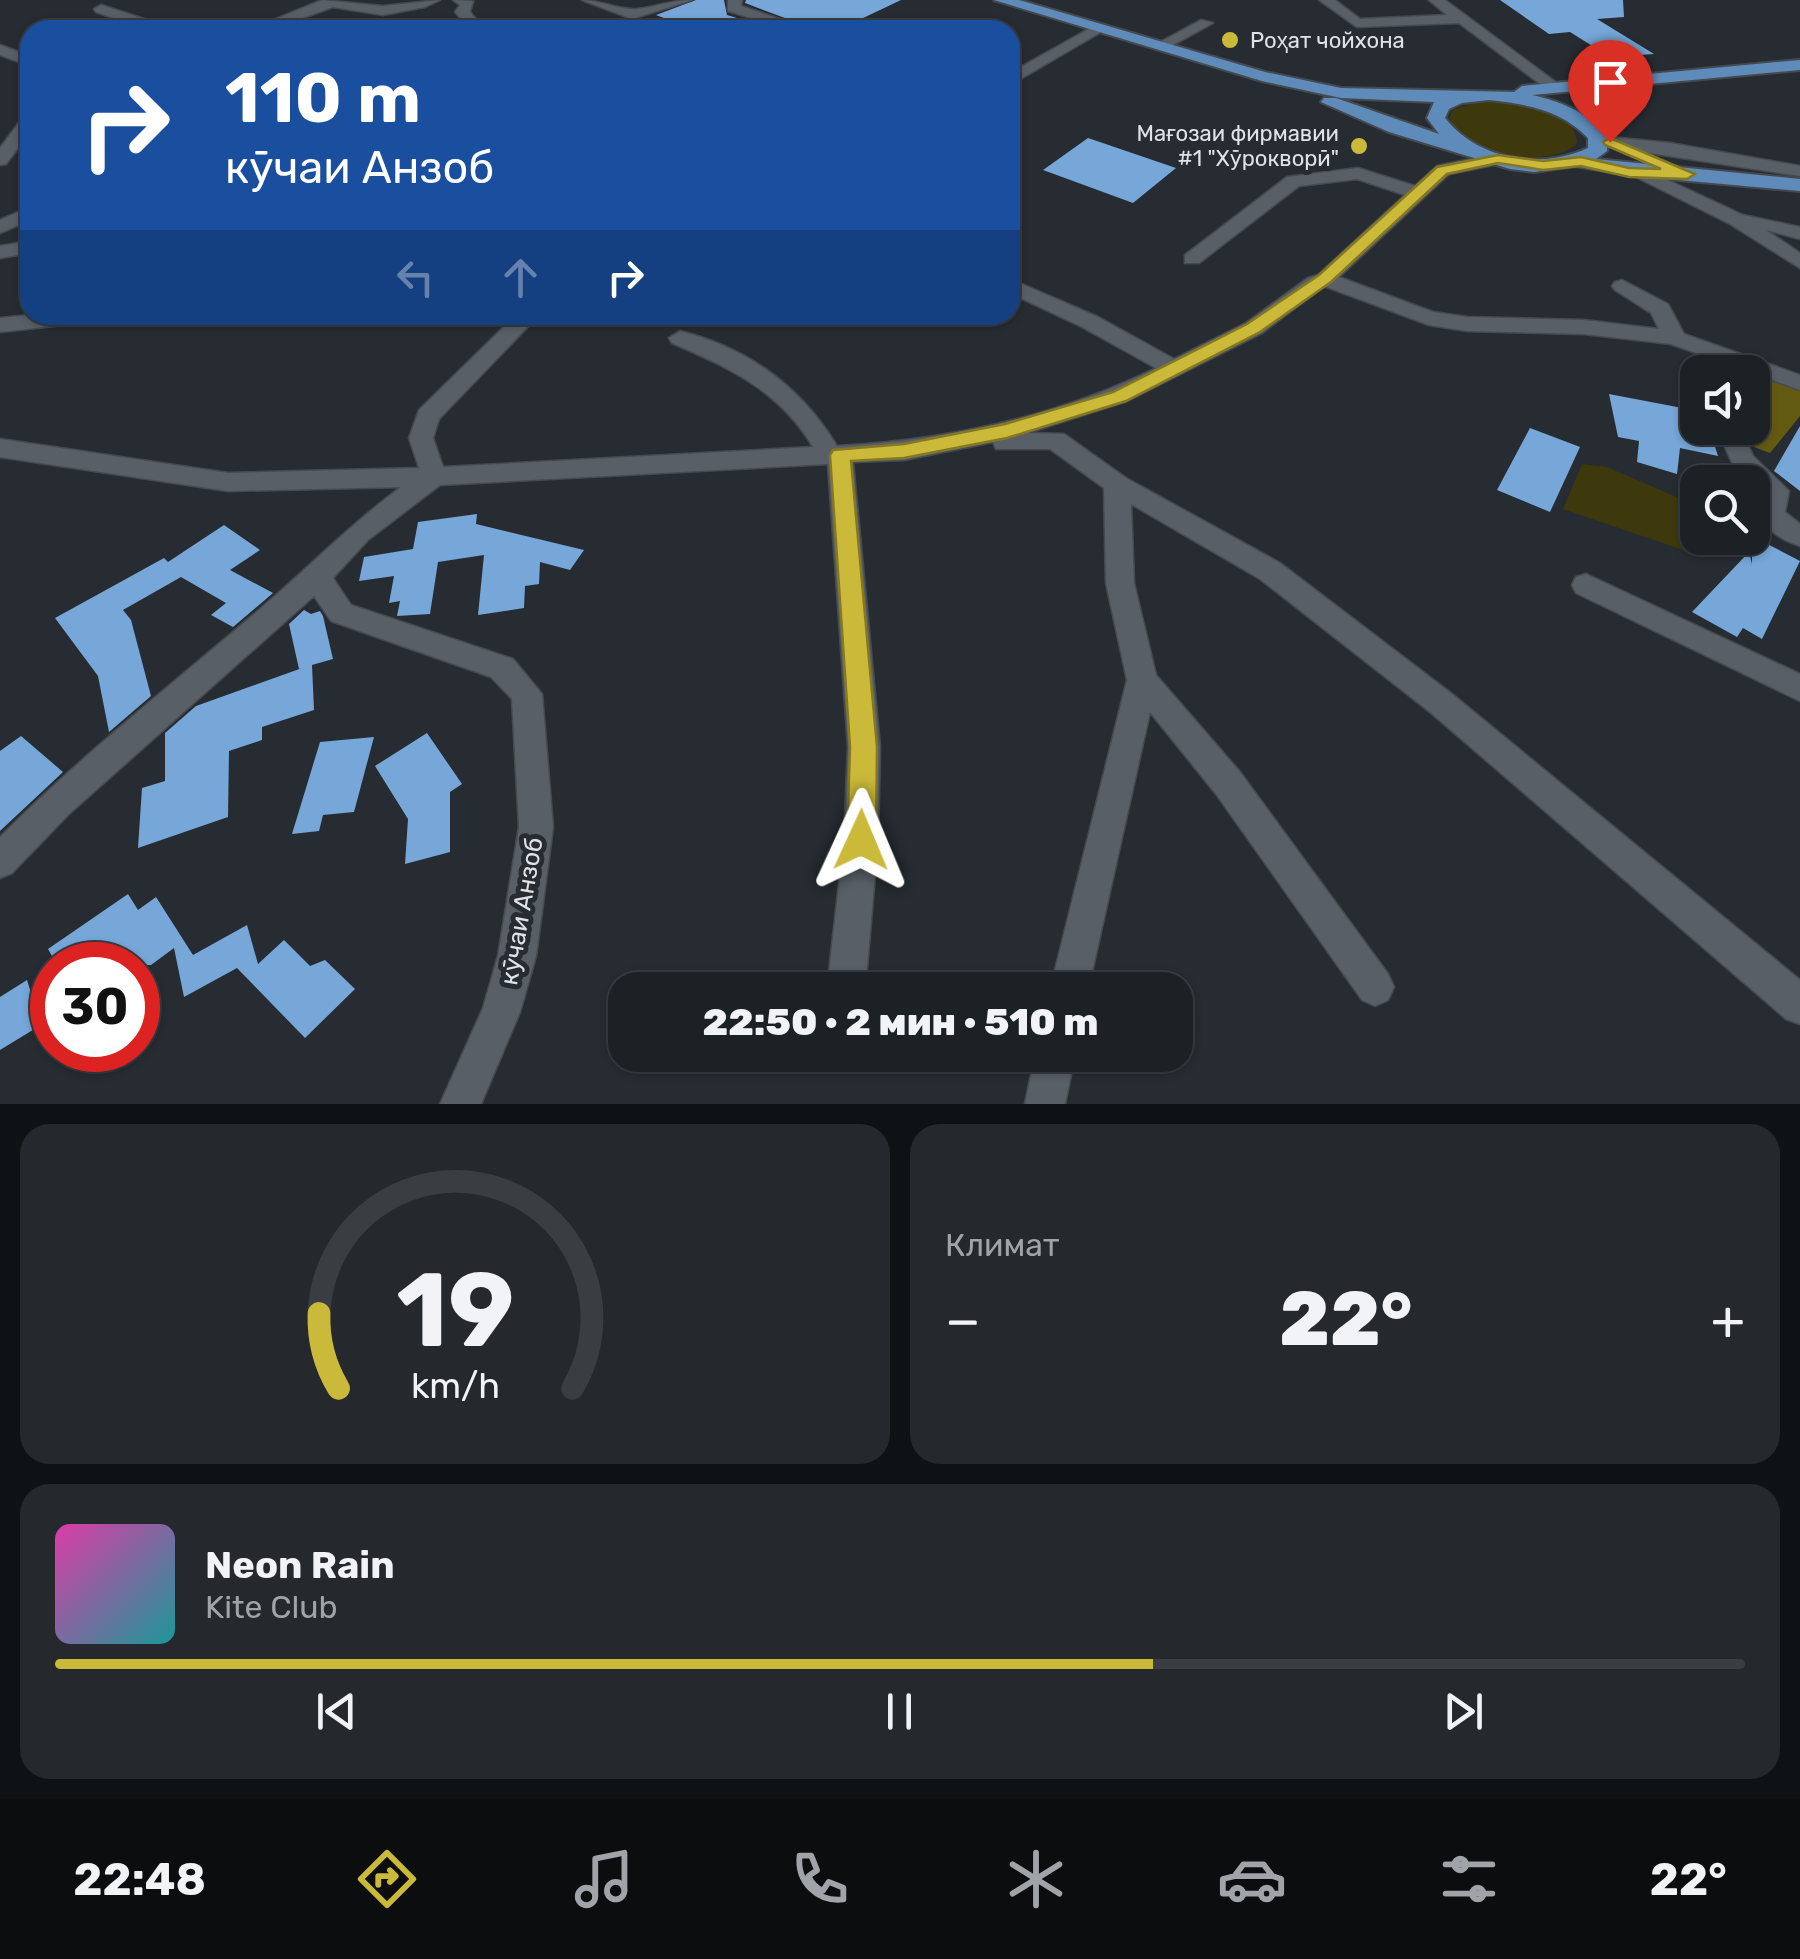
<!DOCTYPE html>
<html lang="ru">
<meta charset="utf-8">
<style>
body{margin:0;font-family:Rubik,sans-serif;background:#25292e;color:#f1f3f6;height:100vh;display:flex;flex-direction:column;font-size:38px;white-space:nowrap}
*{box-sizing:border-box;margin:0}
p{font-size:32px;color:#a0a3a7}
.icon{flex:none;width:55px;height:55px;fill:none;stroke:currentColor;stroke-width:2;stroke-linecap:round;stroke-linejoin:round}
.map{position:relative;height:1104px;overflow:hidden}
.drawer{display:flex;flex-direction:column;gap:20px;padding:20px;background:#0f1215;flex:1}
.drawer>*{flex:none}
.guide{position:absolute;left:20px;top:20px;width:1000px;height:305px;border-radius:30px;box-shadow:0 2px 8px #0004,0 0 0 2px #3a3e43;background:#1a4fa0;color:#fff;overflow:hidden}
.tools{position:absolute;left:1680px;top:355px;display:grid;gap:20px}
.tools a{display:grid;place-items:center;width:90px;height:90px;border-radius:20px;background:#1c2126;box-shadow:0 2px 8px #0004,0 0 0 2px #3a3e43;font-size:50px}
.speed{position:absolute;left:30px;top:942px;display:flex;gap:20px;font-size:50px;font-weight:700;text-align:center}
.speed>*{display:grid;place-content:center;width:130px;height:130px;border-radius:50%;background:#1c2126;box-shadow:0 2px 8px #0004,0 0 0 2px #3a3e43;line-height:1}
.speed .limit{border:15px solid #d22;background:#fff;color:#111}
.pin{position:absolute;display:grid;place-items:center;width:85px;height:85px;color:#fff;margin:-102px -42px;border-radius:50% 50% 50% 0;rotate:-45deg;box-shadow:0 0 10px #0007}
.pin .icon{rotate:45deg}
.me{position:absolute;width:110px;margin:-55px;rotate:1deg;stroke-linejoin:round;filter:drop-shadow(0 0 8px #0008)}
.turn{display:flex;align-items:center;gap:35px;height:210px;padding:0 40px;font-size:45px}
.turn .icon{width:130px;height:130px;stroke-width:2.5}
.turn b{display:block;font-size:70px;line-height:85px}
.lanes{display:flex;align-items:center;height:95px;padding:0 40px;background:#0003;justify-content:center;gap:50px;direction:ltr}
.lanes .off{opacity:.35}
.big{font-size:75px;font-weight:800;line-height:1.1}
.drawer .widget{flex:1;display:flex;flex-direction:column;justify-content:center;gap:15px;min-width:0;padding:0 35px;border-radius:30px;background:#25292e}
.drawer .dial{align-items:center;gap:0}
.dial svg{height:260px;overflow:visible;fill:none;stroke:#3a3e43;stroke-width:7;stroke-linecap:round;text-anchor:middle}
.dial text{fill:#f1f3f6;stroke:none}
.song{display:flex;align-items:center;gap:30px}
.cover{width:120px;height:120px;border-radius:15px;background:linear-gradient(135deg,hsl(320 70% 55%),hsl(180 70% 35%))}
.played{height:10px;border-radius:5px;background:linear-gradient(90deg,#cbb939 65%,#3a3e43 65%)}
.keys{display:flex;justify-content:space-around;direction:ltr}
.heat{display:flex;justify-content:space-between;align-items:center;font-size:55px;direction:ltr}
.drawer .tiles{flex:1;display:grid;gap:20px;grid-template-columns:1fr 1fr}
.widget:last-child{grid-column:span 2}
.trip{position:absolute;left:608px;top:972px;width:585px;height:100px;border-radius:30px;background:#1c2126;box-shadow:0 2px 8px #0004,0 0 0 2px #3a3e43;font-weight:800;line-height:100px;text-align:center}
.tab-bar{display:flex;height:160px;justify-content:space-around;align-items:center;background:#0b0d0f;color:#a0a3a7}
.tab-bar .icon{width:70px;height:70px}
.tab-bar .current{color:#cbb939}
.tab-bar b{font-size:45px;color:#f1f3f6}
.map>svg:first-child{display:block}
.green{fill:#3e380d}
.forest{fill:#645b12}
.building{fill:#76a7d8}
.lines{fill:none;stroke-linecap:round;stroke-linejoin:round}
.minor-casing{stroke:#454a4f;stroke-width:3}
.major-casing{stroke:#454a4f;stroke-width:4}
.minor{fill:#595f67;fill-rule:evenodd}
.major{fill:#5e8bb9;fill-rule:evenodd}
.route{fill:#cbb939;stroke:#847825;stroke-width:2.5}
.poi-dot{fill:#cbb939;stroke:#262c32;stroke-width:4}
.labels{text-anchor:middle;stroke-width:10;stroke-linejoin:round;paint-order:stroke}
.far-poi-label{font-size:22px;fill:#dfe3e7;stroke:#262c32;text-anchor:start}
.street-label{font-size:25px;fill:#dfe3e7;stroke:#262c32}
</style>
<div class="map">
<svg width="1800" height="1104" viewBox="0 0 1800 1104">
<rect width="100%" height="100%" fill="#262c32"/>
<g class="green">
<path d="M1479,101C1506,101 1576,107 1577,143C1550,171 1463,156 1449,118L1453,110Z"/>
<polygon points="1582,464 1607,467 1697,506 1697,529 1686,551 1563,509"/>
</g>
<polygon class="forest" points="1752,373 1800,389 1800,416 1770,453 1754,447 1761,420 1757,394 1753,392"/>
<g class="building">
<polygon points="696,0 724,0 727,15 777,30 696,30 656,15"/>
<polygon points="746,0 901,0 838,30 817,30 745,3"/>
<polygon points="1500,0 1623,0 1624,17 1597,19 1654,54 1610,57 1570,32 1549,34"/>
<polygon points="1088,138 1176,168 1133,203 1043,170"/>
<polygon points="1609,394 1698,411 1698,428 1709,428 1718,456 1680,448 1677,474 1637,462 1639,441 1618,437"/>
<polygon points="1800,426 1800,491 1774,471"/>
<polygon points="1530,428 1580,447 1550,512 1497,490"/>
<polygon points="477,514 476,524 584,550 570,570 540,562 539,584 525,586 524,608 478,615 484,555 438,562 430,614 397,616 400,601 389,603 394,576 359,581 364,557 413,549 418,522"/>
<polygon points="224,525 260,550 230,570 273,593 233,627 211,615 226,603 181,577 123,610 131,620 151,696 109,732 98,676 55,618 164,558 168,562"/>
<polygon points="1752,536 1800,561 1762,639 1743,628 1737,637 1692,612 1749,552 1752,564"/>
<polygon points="304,610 311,614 320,611 323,616 333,659 312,665 314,710 262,727 262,740 229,751 228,817 138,848 142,788 165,781 165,733 196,706 305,667 299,669 289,624"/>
<polygon points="427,733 462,784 450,792 450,852 405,864 408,819 375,766"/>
<polygon points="21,736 63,772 0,831 0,751"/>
<polygon points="374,737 354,812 323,815 319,831 292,834 320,742"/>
<polygon points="128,894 138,910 156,897 193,955 247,925 258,964 284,940 310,966 325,960 355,989 305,1038 237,968 184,997 174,948 151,965 57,965 48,949"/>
<polygon points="27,980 41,1025 0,1050 0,997"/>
</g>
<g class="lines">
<g class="minor-casing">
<g id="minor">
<polygon points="322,0 383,6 440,0 425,7 383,15 333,7 269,30 254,28"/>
<polygon points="453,0 473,1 470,12 480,24 478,27 468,27 455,12 460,5"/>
<path d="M582,0C600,0 622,11 637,9C656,7 672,0 692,0L632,19Z"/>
<polygon points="728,0 742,0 741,6 813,30 790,30 728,11"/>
<polygon points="1319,0 1335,0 1360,19 1447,15 1429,0 1445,0 1565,89 1551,92 1459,23 1357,27"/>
<polygon points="101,5 169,27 171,30 149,30 96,12 94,9"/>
<polygon points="1201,20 1213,23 1164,50 1151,47"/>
<polygon points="1094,26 1106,29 1010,85 1010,73"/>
<polygon points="0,45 30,56 30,66 0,55"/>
<polygon points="30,115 30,132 6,164 0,165 0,148 24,116"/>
<polygon points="1610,137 1670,143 1800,166 1800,176 1604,146 1601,142"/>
<path d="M1497,154L1503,155V163L1449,174L1339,277L1433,312L1467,317L1584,320L1659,329L1651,313L1615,290L1612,286L1615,282L1622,280L1668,304L1684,334L1800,375V390L1671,344L1584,334L1467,331L1429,325L1324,286L1262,333L1127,401L1027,433L1064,434L1126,478L1280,563L1452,694L1800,980V1024L1786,1019L1430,712L1260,579L1131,504L1134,583L1156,675L1240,772L1388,974L1394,987L1388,1000L1375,1006L1362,1000L1216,794L1150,712L1088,990H1050L1127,680L1106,583L1104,488L1050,449H996L993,442L904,460L853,462L880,747L878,840L865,990H827L844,840L848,747L828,464L440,485L368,540L333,578L351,605L513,659L542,694L553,827L536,956L520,1012L481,1104H440L483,1008L498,956L519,827L512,699L491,677L331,621L314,596L69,814L12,873L0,878V837C79,758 167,688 252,616C303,573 348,526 401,487L228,491L0,457V439L228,473L419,468L409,438L419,410L516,315H539L439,419L433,438L443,467L813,447C780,391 730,368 672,343L669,338L680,331C748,348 801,387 837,446C947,440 1056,417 1156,368L1082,327L1010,293V279L1098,317L1174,359L1246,323L1308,278L1318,275L1405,195L1357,179L1299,186L1199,263H1185V255L1287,177L1358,168L1415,186L1437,166Z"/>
<polygon points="1642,168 1743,215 1800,227 1800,239 1766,230 1800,253 1800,268 1730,224 1636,177 1633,173"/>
<polygon points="30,207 30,220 0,233 0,220"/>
<polygon points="30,241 30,253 0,258 0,246"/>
<polygon points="31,315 101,315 90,322 0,332 0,318"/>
<path d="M1722,428H1740L1753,456L1789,491L1785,512L1800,524V546C1781,540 1768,531 1758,514L1762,493L1734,467L1719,434Z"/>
<polygon points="1586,574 1800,674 1800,701 1576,593 1572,585 1576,577"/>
<polygon points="1035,1055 1075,1055 1065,1104 1025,1104"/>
</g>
</g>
<g class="major-casing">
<path id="major" d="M994,0H1019L1265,72L1341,88L1514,92L1522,86L1800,60V70L1532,95C1562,102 1588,112 1607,137V151L1596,159L1800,179V191L1635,176L1575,166L1534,172L1510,169L1389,132L1321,102L1324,98H1336L1439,134L1427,118L1434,102L1341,98L1262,81ZM1489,100C1526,104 1562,110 1588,138V148C1539,170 1479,160 1445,118L1449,109L1462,103Z"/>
</g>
<use href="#minor" class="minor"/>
<use href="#major" class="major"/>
</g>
<polygon class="route" points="1610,138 1695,174 1687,179 1629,177 1581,166 1543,170 1498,163 1447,174 1331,282 1260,332 1126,401 1007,438 904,458 851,461 877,747 876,840 871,850 861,854 851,850 847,840 850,747 830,455 833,450 904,444 1005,424 1113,392 1247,324 1319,275 1437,167 1498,155 1543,161 1581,157 1629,168 1661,169 1605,145 1603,142"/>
<g class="poi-dot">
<circle cx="1230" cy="40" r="10"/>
<circle cx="1359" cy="146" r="10"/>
</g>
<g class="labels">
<g class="far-poi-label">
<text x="1250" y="48">Роҳат чойхона</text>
<text x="1339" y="141" text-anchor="end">Мағозаи фирмавии<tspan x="1339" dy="25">#1 "Хӯрокворӣ"</tspan></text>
</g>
<g class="street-label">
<text transform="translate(521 911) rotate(-80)" y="9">кӯчаи Анзоб</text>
</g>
</g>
</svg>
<div class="tools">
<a><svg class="icon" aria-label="sound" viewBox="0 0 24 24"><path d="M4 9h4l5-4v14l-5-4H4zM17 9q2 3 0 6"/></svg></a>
<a><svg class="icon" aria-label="search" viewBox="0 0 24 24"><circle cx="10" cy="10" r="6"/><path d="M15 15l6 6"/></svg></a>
</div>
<div class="speed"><div class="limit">30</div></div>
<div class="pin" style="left:1610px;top:142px;background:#d93025"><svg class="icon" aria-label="arrive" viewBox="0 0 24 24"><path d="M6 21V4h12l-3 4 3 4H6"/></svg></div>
<svg class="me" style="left:861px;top:840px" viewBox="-20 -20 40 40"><path d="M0-17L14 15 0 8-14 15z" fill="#cbb939" stroke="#fff" stroke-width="4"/></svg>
<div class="trip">22:50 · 2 мин · 510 m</div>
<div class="guide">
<div class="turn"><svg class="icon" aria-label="right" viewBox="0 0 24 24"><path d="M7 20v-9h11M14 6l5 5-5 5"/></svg><div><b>110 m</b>кӯчаи Анзоб</div></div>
<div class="lanes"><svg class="icon off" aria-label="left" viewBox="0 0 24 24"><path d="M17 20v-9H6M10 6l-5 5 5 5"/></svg><svg class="icon off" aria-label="ahead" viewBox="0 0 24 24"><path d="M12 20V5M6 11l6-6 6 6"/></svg><svg class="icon" aria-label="right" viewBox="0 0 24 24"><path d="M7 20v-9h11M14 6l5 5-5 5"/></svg></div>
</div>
</div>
<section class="drawer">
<div class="tiles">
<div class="widget dial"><svg viewBox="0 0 100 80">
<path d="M14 69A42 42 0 1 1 86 69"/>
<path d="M14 69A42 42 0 0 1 8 46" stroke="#cbb939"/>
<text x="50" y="56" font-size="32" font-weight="700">19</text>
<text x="50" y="72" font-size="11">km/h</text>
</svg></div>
<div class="widget"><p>Климат</p>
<div class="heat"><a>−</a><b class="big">22°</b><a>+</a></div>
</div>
<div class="widget">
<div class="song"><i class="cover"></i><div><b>Neon Rain</b><p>Kite Club</p></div></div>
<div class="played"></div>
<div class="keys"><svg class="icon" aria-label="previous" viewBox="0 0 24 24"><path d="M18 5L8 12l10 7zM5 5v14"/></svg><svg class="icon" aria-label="pause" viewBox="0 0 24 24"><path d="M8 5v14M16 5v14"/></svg><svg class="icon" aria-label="next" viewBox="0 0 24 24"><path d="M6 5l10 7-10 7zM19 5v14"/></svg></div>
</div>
</div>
</section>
<nav class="tab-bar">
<b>22:48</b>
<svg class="icon current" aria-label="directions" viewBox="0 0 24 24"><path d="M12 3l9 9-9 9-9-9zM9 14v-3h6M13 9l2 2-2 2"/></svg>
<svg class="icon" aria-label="music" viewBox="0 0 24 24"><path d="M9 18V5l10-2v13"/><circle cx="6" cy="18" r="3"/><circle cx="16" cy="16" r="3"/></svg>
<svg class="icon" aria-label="phone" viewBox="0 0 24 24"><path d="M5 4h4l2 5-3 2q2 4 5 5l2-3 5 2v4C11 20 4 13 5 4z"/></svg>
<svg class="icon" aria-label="climate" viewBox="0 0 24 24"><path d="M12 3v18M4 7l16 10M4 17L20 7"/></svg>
<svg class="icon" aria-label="car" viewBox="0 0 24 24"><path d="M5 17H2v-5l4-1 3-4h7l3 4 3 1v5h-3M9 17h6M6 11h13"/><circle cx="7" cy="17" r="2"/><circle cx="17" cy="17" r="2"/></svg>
<svg class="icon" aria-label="filters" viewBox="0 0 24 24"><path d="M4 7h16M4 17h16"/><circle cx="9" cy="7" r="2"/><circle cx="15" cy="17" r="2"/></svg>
<b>22°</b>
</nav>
